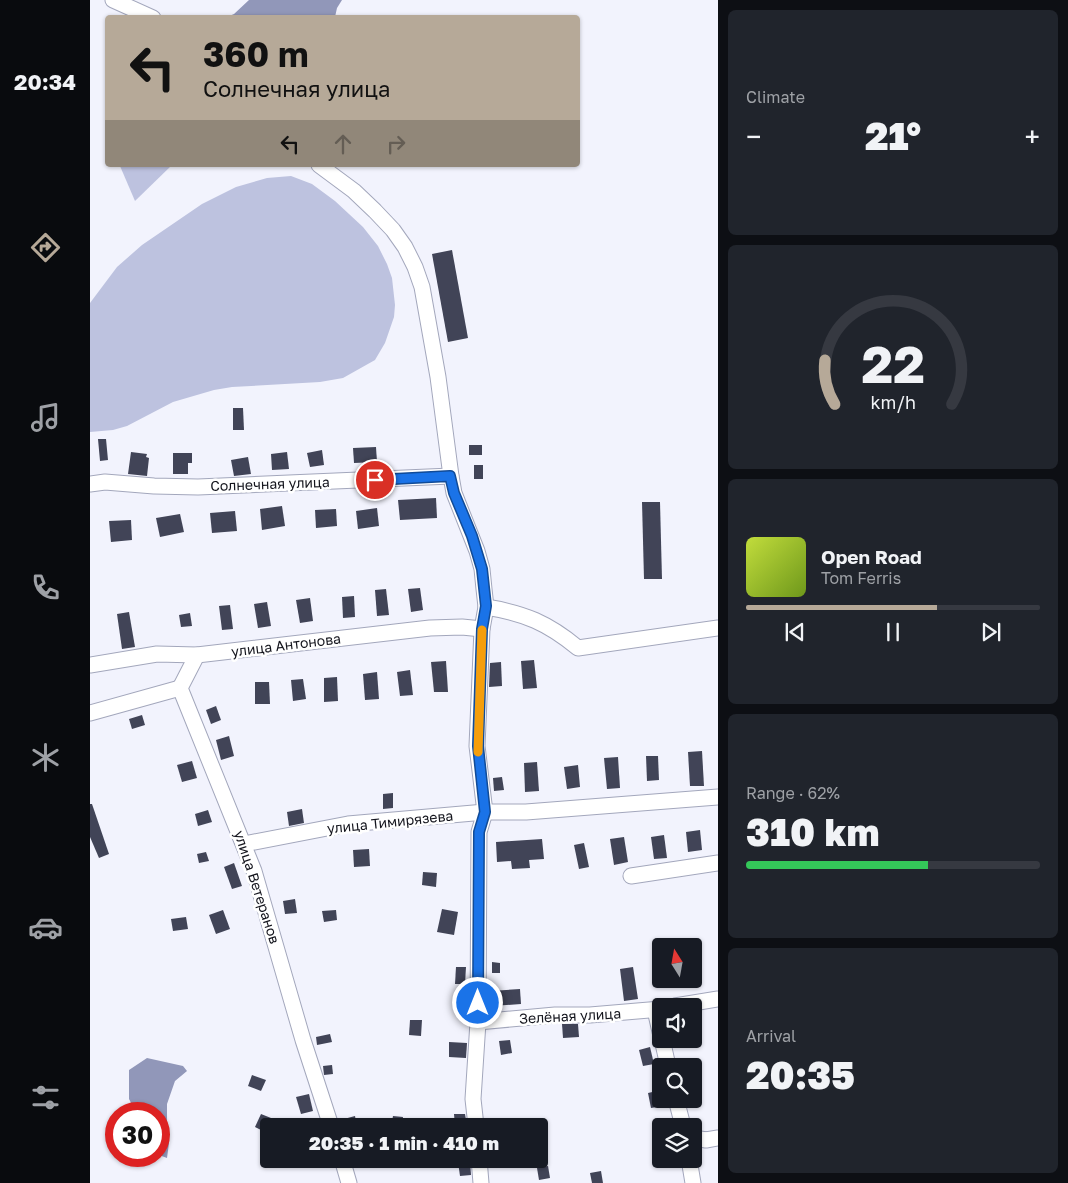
<!DOCTYPE html>
<meta charset="utf-8">
<style>
body{margin:0;font-family:"Golos Text",sans-serif;background:#20242c;color:#f1f3f6;height:100vh;display:flex;flex-direction:column;font-size:19px;white-space:nowrap}
*{box-sizing:border-box;margin:0}
p{font-size:16px;color:#9ea1a6}
.icon{flex:none;width:28px;height:28px;fill:none;stroke:currentColor;stroke-width:2;stroke-linecap:round;stroke-linejoin:round}
.map{position:relative;flex:1;overflow:hidden}
.details{display:flex;flex-direction:column;gap:10px;padding:10px;background:#0d0f14;width:350px}
.details>*{flex:none}
.guide{position:absolute;left:15px;top:15px;width:475px;height:152px;border-radius:5px;box-shadow:0 1px 4px #0004;background:#b6a998;color:#111;overflow:hidden}
.needle{width:32px;rotate:349deg}
.buttons{position:absolute;left:562px;top:938px;display:grid;gap:10px}
.buttons a{display:grid;place-items:center;width:50px;height:50px;border-radius:5px;background:#171b24;box-shadow:0 1px 4px #0004;font-size:25px}
.speed{position:absolute;left:15px;top:1102px;display:flex;gap:10px;font-size:25px;font-weight:700;text-align:center}
.speed>*{display:grid;place-content:center;width:65px;height:65px;border-radius:50%;background:#171b24;box-shadow:0 1px 4px #0004;line-height:1}
.speed .limit{border:8px solid #d22;background:#fff;color:#111}
.pin{position:absolute;display:grid;place-items:center;width:42px;height:42px;color:#fff;margin:-21px;border:2px solid #fff;border-radius:50%;box-shadow:0 1px 5px #0007}
.me{position:absolute;width:55px;margin:-28px;rotate:0deg;stroke-linejoin:round;filter:drop-shadow(0 0 4px #0008)}
.turn{display:flex;align-items:center;gap:18px;height:105px;padding:0 15px;font-size:22px}
.turn .icon{width:65px;height:65px;stroke-width:2.5}
.turn b{display:block;font-size:35px;line-height:42px}
.lanes{display:flex;align-items:center;height:48px;padding:0 15px;background:#0003;justify-content:center;gap:25px;direction:ltr}
.lanes .off{opacity:.35}
.big{font-size:38px;font-weight:800;line-height:1.1}
.details .widget{flex:1;display:flex;flex-direction:column;justify-content:center;gap:8px;min-width:0;padding:0 18px;border-radius:8px;background:#20242c}
.details .dial{align-items:center;gap:0}
.dial svg{height:130px;overflow:visible;fill:none;stroke:#363941;stroke-width:7;stroke-linecap:round;text-anchor:middle}
.dial text{fill:#f1f3f6;stroke:none}
.song{display:flex;align-items:center;gap:15px}
.cover{width:60px;height:60px;border-radius:8px;background:linear-gradient(135deg,hsl(70 70% 55%),hsl(80 70% 35%))}
.played{height:5px;border-radius:2px;background:linear-gradient(90deg,#b6a998 65%,#363941 65%)}
.keys{display:flex;justify-content:space-around;direction:ltr}
.heat{display:flex;justify-content:space-between;align-items:center;font-size:28px;direction:ltr}
.charge{height:8px;border-radius:4px;background:linear-gradient(90deg,#34c759 62%,#363941 0)}
.trip{position:absolute;left:170px;top:1118px;width:288px;height:50px;border-radius:5px;background:#171b24;box-shadow:0 1px 4px #0004;font-weight:800;line-height:50px;text-align:center}
main{display:flex;flex:1;min-height:0}
.tab-bar{display:flex;flex-direction:column;width:90px;justify-content:space-around;align-items:center;background:#090b0e;color:#9ea1a6}
.tab-bar .icon{width:35px;height:35px}
.tab-bar .current{color:#b6a998}
.tab-bar b{font-size:22px;color:#f1f3f6}
.map>svg:first-child{display:block}
.green{fill:#bdc2df}
.water{fill:#9197b9}
.building{fill:#414457}
.lines{fill:none;stroke-linecap:round;stroke-linejoin:round}
.minor-casing{stroke:#a3a7bc;stroke-width:17}
.minor{stroke:#fff;stroke-width:15}
.route-casing{stroke:#114b97;stroke-width:12}
.route{stroke:#1a73e8;stroke-width:9}
.slow{stroke:#f59e0b;stroke-width:9}
.labels{text-anchor:middle;stroke-width:5;stroke-linejoin:round;paint-order:stroke}
.street-label{font-size:14px;fill:#14151d;stroke:#fff}
</style>
<main>
<nav class="tab-bar">
<b>20:34</b>
<svg class="icon current" aria-label="directions" viewBox="0 0 24 24"><path d="M12 3l9 9-9 9-9-9zM9 14v-3h6M13 9l2 2-2 2"/></svg>
<svg class="icon" aria-label="music" viewBox="0 0 24 24"><path d="M9 18V5l10-2v13"/><circle cx="6" cy="18" r="3"/><circle cx="16" cy="16" r="3"/></svg>
<svg class="icon" aria-label="phone" viewBox="0 0 24 24"><path d="M5 4h4l2 5-3 2q2 4 5 5l2-3 5 2v4C11 20 4 13 5 4z"/></svg>
<svg class="icon" aria-label="climate" viewBox="0 0 24 24"><path d="M12 3v18M4 7l16 10M4 17L20 7"/></svg>
<svg class="icon" aria-label="car" viewBox="0 0 24 24"><path d="M5 17H2v-5l4-1 3-4h7l3 4 3 1v5h-3M9 17h6M6 11h13"/><circle cx="7" cy="17" r="2"/><circle cx="17" cy="17" r="2"/></svg>
<svg class="icon" aria-label="filters" viewBox="0 0 24 24"><path d="M4 7h16M4 17h16"/><circle cx="9" cy="7" r="2"/><circle cx="15" cy="17" r="2"/></svg>
</nav>
<div class="map">
<svg width="628" height="1183" viewBox="0 0 628 1183">
<rect width="100%" height="100%" fill="#f2f3fd"/>
<g class="green">
<polygon points="31,165 82,165 45,201 30,166"/>
<polygon points="201,176 222,184 245,201 273,227 288,246 297,264 302,278 305,305 304,317 295,343 285,360 253,378 230,382 142,387 124,390 83,402 37,426 23,430 0,432 0,303 27,267 52,245 112,204 146,187 177,178"/>
</g>
<g class="water">
<polygon points="159,0 252,0 247,8 245,17 137,17 144,14"/>
<polygon points="57,1058 93,1066 97,1071 85,1081 77,1104 77,1122 79,1143 77,1158 69,1155 69,1114 47,1114 39,1099 39,1070"/>
</g>
<g class="building">
<polygon points="362,250 378,338 358,342 342,254"/>
<polygon points="143,408 153,408 154,430 143,430"/>
<polygon points="8,439 16,439 18,460 10,461"/>
<rect x="379" y="445" width="13" height="10"/>
<polygon points="286,447 287,462 264,463 263,448"/>
<polygon points="232,450 234,465 220,467 217,453"/>
<polygon points="41,452 57,454 56,457 59,458 57,476 38,474"/>
<polygon points="197,452 199,469 182,470 181,454"/>
<polygon points="83,453 102,453 102,463 98,463 98,474 83,474"/>
<polygon points="158,457 161,474 144,476 141,460"/>
<rect x="384" y="465" width="9" height="14"/>
<polygon points="346,498 347,518 310,520 308,500"/>
<polygon points="552,502 570,502 572,579 554,579"/>
<polygon points="192,506 195,526 172,530 170,509"/>
<polygon points="287,508 289,526 268,529 266,511"/>
<polygon points="246,509 247,526 226,528 225,510"/>
<polygon points="145,511 147,531 122,533 120,513"/>
<polygon points="90,514 94,532 70,537 66,518"/>
<polygon points="41,520 42,540 21,542 19,521"/>
<polygon points="330,588 333,610 321,612 318,589"/>
<polygon points="296,589 299,615 287,616 285,590"/>
<polygon points="264,596 265,617 253,618 252,597"/>
<polygon points="220,598 223,621 210,623 206,600"/>
<polygon points="177,602 181,626 168,628 164,604"/>
<polygon points="140,605 143,629 132,630 129,606"/>
<polygon points="39,612 45,647 32,649 27,614"/>
<polygon points="100,613 102,626 91,627 89,615"/>
<polygon points="444,660 447,688 433,689 431,661"/>
<polygon points="356,661 358,692 344,692 341,662"/>
<polygon points="411,662 412,686 399,687 400,663"/>
<polygon points="320,670 323,695 310,696 307,672"/>
<polygon points="287,672 289,699 275,700 273,674"/>
<polygon points="247,677 248,701 234,702 234,678"/>
<polygon points="213,679 216,699 203,701 201,680"/>
<polygon points="165,682 179,682 180,704 165,704"/>
<polygon points="126,706 131,720 121,724 116,710"/>
<polygon points="52,715 55,725 42,729 39,719"/>
<polygon points="139,736 144,756 131,760 126,740"/>
<polygon points="612,751 614,786 600,786 598,752"/>
<polygon points="556,756 568,756 569,780 557,781"/>
<polygon points="528,757 530,788 517,789 514,758"/>
<polygon points="102,761 107,778 92,782 87,765"/>
<polygon points="447,762 449,791 435,792 434,763"/>
<polygon points="488,765 490,787 477,789 474,767"/>
<polygon points="412,777 414,790 404,791 403,778"/>
<polygon points="303,793 303,808 293,809 293,794"/>
<polygon points="0,804 2,804 19,854 9,858 0,837"/>
<polygon points="212,809 214,823 199,826 197,812"/>
<polygon points="118,810 122,822 108,826 105,814"/>
<polygon points="610,830 612,850 598,852 596,832"/>
<polygon points="574,835 577,858 564,859 561,837"/>
<polygon points="534,837 538,862 524,865 520,839"/>
<polygon points="452,839 454,859 439,860 440,868 422,869 421,861 407,862 406,842"/>
<polygon points="494,843 499,867 489,869 484,845"/>
<polygon points="279,849 280,866 264,867 263,850"/>
<polygon points="116,852 119,861 109,863 107,854"/>
<polygon points="144,863 152,886 142,889 134,867"/>
<polygon points="333,872 347,873 346,887 332,885"/>
<polygon points="205,899 207,913 195,914 193,901"/>
<polygon points="352,909 368,912 364,935 347,932"/>
<polygon points="133,910 140,929 126,934 119,915"/>
<polygon points="246,910 247,920 234,922 232,911"/>
<polygon points="96,917 98,929 83,931 81,919"/>
<polygon points="402,962 410,963 410,973 402,973"/>
<polygon points="366,967 376,967 375,984 365,984"/>
<polygon points="543,967 548,999 534,1001 530,969"/>
<polygon points="595,979 610,979 611,986 597,988"/>
<polygon points="430,989 431,1004 402,1006 401,991"/>
<rect x="368" y="1007" width="11" height="11"/>
<polygon points="320,1020 332,1020 331,1036 319,1035"/>
<polygon points="472,1024 488,1024 489,1037 473,1038"/>
<polygon points="240,1034 242,1042 227,1045 226,1037"/>
<polygon points="420,1040 422,1053 411,1055 409,1041"/>
<polygon points="359,1042 377,1043 376,1058 359,1057"/>
<polygon points="560,1047 564,1064 553,1066 549,1050"/>
<polygon points="242,1065 243,1074 234,1075 233,1066"/>
<polygon points="162,1075 176,1080 171,1091 158,1086"/>
<polygon points="571,1090 571,1099 577,1099 578,1105 561,1108 558,1093"/>
<polygon points="219,1094 223,1111 211,1114 206,1097"/>
<polygon points="171,1114 181,1118 175,1132 165,1127"/>
<polygon points="364,1114 375,1114 377,1126 365,1126"/>
<polygon points="265,1116 267,1126 256,1126 254,1119"/>
<polygon points="303,1116 313,1117 312,1126 301,1126"/>
<polygon points="380,1161 381,1175 370,1176 368,1162"/>
<polygon points="458,1166 460,1178 449,1180 447,1168"/>
<polygon points="511,1171 513,1183 502,1183 500,1173"/>
</g>
<g class="lines">
<g class="minor-casing">
<g id="minor">
<polyline points="23,0 63,18"/>
<polyline points="229,165 264,191 285,211 303,230 315,247 325,267 332,287 348,377 361,476 364,493 387,551 392,569 394,589 396,607 392,629 387,746 395,812 389,832 388,1022 383,1099 386,1126"/>
<polyline points="0,484 15,482 64,486 108,487 361,476"/>
<path d="M396,607C434,613 458,623 488,648L628,628"/>
<polyline points="107,655 90,688 164,871 213,1040 241,1126"/>
<polyline points="0,665 67,654 107,655 340,628 372,627 392,629"/>
<polyline points="0,713 90,688"/>
<polyline points="154,844 258,824 395,812 436,812 628,797"/>
<polyline points="541,876 628,863"/>
<polyline points="585,1006 628,999"/>
<polyline points="565,1010 571,1036"/>
<polyline points="388,1022 465,1015 500,1015 571,1009"/>
<polyline points="572,1039 578,1066"/>
<polyline points="586,1099 593,1126"/>
<polyline points="604,1138 616,1140 628,1138"/>
<polyline points="252,1159 259,1183"/>
<polyline points="389,1159 391,1183"/>
<polyline points="599,1159 603,1183"/>
</g>
</g>
<use href="#minor" class="minor"/>
</g>
<g class="lines">
<g class="route-casing">
<polyline id="route" points="285,480 360,476 364,493 382,536 392,569 396,606 392,629 388,746 395,812 389,832 388,1003"/>
</g>
<use href="#route" class="route"/>
<polyline class="slow" points="388,752 392,630"/>
</g>
<g class="labels">
<g class="street-label">
<text transform="translate(180 484) rotate(-2)" y="5">Солнечная улица</text>
<text transform="translate(196 645) rotate(-7)" y="5">улица Антонова</text>
<text transform="translate(300 822) rotate(-6)" y="5">улица Тимирязева</text>
<text transform="translate(167 887) rotate(72)" y="5">улица Ветеранов</text>
<text transform="translate(480 1016) rotate(-3)" y="5">Зелёная улица</text>
</g>
</g>
</svg>
<div class="buttons">
<a><svg class="needle" viewBox="-14 -14 28 28"><path d="M0-13l5 13h-10z" fill="#e53935"/><path d="M0 13l5-13h-10z" fill="#9ea1a6"/></svg></a>
<a><svg class="icon" aria-label="sound" viewBox="0 0 24 24"><path d="M4 9h4l5-4v14l-5-4H4zM17 9q2 3 0 6"/></svg></a>
<a><svg class="icon" aria-label="search" viewBox="0 0 24 24"><circle cx="10" cy="10" r="6"/><path d="M15 15l6 6"/></svg></a>
<a><svg class="icon" aria-label="layers" viewBox="0 0 24 24"><path d="M12 4l9 5-9 5-9-5zM3 14l9 5 9-5"/></svg></a>
</div>
<div class="speed"><div class="limit">30</div></div>
<div class="pin" style="left:285px;top:480px;background:#d93025"><svg class="icon" aria-label="arrive" viewBox="0 0 24 24"><path d="M6 21V4h12l-3 4 3 4H6"/></svg></div>
<svg class="me" style="left:388px;top:1003px" viewBox="-20 -20 40 40"><circle r="17" fill="#1a73e8" stroke="#fff" stroke-width="3"/><path d="M0-11L8 9 0 5-8 9z" fill="#fff"/></svg>
<div class="trip">20:35 · 1 min · 410 m</div>
<div class="guide">
<div class="turn"><svg class="icon" aria-label="left" viewBox="0 0 24 24"><path d="M17 20v-9H6M10 6l-5 5 5 5"/></svg><div><b>360 m</b>Солнечная улица</div></div>
<div class="lanes"><svg class="icon" aria-label="left" viewBox="0 0 24 24"><path d="M17 20v-9H6M10 6l-5 5 5 5"/></svg><svg class="icon off" aria-label="ahead" viewBox="0 0 24 24"><path d="M12 20V5M6 11l6-6 6 6"/></svg><svg class="icon off" aria-label="right" viewBox="0 0 24 24"><path d="M7 20v-9h11M14 6l5 5-5 5"/></svg></div>
</div>
</div>
<section class="details">
<div class="widget"><p>Climate</p>
<div class="heat"><a>−</a><b class="big">21°</b><a>+</a></div>
</div>
<div class="widget dial"><svg viewBox="0 0 100 80">
<path d="M14 69A42 42 0 1 1 86 69"/>
<path d="M14 69A42 42 0 0 1 8 42" stroke="#b6a998"/>
<text x="50" y="56" font-size="32" font-weight="700">22</text>
<text x="50" y="72" font-size="11">km/h</text>
</svg></div>
<div class="widget">
<div class="song"><i class="cover"></i><div><b>Open Road</b><p>Tom Ferris</p></div></div>
<div class="played"></div>
<div class="keys"><svg class="icon" aria-label="previous" viewBox="0 0 24 24"><path d="M18 5L8 12l10 7zM5 5v14"/></svg><svg class="icon" aria-label="pause" viewBox="0 0 24 24"><path d="M8 5v14M16 5v14"/></svg><svg class="icon" aria-label="next" viewBox="0 0 24 24"><path d="M6 5l10 7-10 7zM19 5v14"/></svg></div>
</div>
<div class="widget"><p>Range · 62%</p><b class="big">310 km</b><div class="charge"></div></div>
<div class="widget"><p>Arrival</p><b class="big">20:35</b></div>
</section>
</main>
